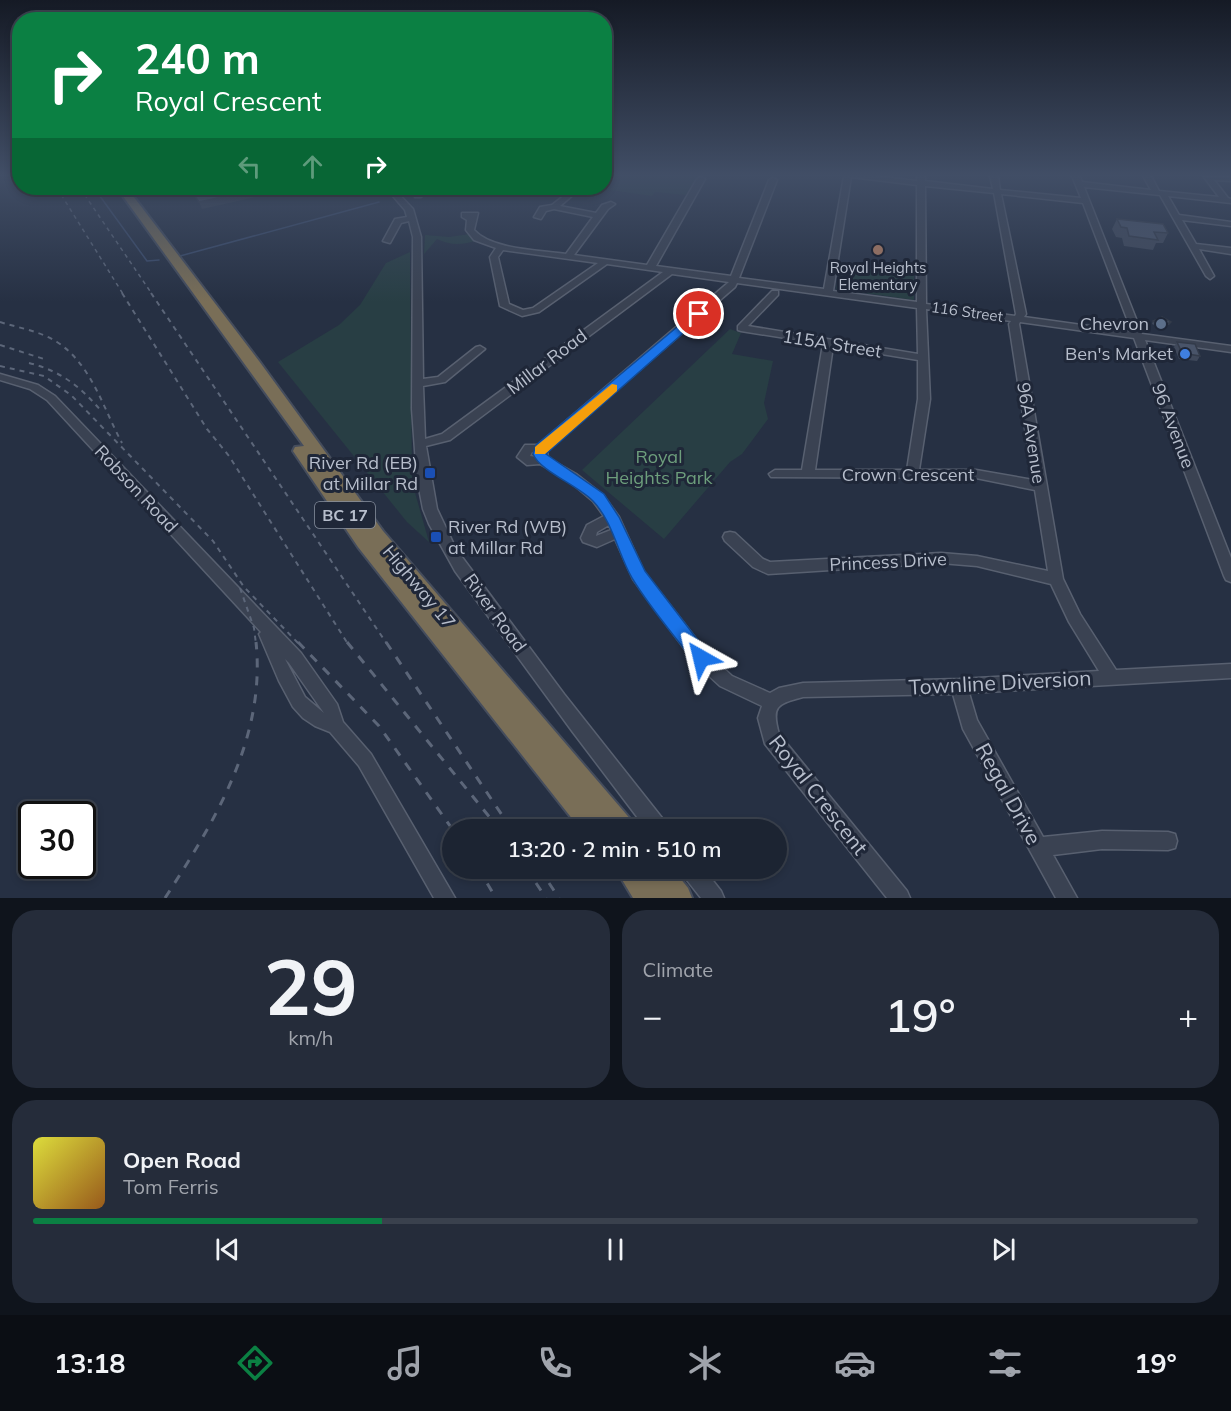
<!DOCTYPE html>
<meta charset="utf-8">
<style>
body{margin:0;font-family:Mulish,sans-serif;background:#252c3a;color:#f1f3f6;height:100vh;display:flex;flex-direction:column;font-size:22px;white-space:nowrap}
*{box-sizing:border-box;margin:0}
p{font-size:20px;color:#a0a4ac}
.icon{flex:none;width:33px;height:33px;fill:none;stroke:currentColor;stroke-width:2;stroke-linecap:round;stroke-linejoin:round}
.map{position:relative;height:898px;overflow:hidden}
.side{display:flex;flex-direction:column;gap:12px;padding:12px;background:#0f141c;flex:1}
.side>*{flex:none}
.top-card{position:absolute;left:12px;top:12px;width:600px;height:183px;border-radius:24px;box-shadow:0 3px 9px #0003,0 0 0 2px #3a414d;background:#0b8043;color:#fff;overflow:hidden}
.speed{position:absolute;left:18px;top:801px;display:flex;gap:12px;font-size:30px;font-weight:700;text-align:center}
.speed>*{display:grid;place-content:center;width:78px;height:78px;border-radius:50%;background:#1c2432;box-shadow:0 3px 9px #0003,0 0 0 2px #3a414d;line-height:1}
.speed .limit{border:3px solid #111;border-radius:9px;background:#fff;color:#111}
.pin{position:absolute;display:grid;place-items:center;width:51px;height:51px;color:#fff;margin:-26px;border:3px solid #fff;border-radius:50%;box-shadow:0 2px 6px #0007}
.me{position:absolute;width:66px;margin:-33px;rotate:323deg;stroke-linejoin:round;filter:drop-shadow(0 0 4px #0008)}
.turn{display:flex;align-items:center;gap:21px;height:126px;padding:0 24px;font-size:27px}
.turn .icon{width:78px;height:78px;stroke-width:2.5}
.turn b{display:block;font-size:42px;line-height:51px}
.lanes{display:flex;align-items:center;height:57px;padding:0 24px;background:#0003;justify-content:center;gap:30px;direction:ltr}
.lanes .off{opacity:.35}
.big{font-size:45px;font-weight:600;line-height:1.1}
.side .card{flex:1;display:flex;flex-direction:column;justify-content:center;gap:9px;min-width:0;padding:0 21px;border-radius:24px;background:#252c3a}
.side .dial{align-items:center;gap:0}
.dial b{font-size:78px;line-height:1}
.song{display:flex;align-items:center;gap:18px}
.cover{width:72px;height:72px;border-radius:9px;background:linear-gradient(135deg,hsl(60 70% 55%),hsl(30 70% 35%))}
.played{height:6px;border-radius:3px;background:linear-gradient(90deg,#0b8043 30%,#3a414d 30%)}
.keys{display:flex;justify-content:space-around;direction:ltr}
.heat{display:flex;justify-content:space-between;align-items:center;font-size:33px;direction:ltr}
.side .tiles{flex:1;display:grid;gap:12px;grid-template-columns:1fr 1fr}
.card:last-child{grid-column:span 2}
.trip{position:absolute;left:442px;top:819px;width:345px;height:60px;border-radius:30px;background:#1c2432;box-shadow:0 3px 9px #0003,0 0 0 2px #3a414d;font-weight:600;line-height:60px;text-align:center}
.tab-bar{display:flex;height:96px;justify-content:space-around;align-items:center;background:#0b0e14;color:#a0a4ac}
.tab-bar .icon{width:42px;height:42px}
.tab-bar .selected{color:#0b8043}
.tab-bar b{font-size:27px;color:#f1f3f6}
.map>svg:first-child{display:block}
.green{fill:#283e44}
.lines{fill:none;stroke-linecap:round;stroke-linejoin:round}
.stream{stroke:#3b4c6c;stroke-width:1.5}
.minor-casing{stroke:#586070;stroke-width:3}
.highway-casing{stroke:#454d5d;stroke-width:4}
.minor{fill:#3a4252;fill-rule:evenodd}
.highway{fill:#796e57;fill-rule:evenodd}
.rail-far2{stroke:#5c6679;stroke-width:1.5;stroke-dasharray:4 4;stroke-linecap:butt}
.rail-far1{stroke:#5c6679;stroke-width:2;stroke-dasharray:5 5;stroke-linecap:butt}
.rail{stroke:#5c6679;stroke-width:3;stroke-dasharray:9 9;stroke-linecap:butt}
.wall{fill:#3f485a}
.shaded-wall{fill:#333b4a}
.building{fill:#495469;stroke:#333b4a;stroke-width:1.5}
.route{fill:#1a73e8;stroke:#114b97;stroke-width:1.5}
.slow{fill:#f59e0b}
.education-dot{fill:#8d6e63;stroke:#1f2738;stroke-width:2}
.service-dot{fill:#5c6f8a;stroke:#1f2738;stroke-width:2}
.shop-dot{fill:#3f7fe0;stroke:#1f2738;stroke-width:2}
.transit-dot{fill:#1a4fb4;stroke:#1f2738;stroke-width:2}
.labels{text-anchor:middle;stroke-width:6;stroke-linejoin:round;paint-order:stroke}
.far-poi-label{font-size:15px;fill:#b7becc;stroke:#1f2738}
.far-street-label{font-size:15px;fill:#b7becc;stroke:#1f2738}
.shield{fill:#1f2738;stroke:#8991a0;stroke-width:1.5}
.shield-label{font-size:16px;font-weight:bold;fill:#b7becc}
.poi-label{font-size:18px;fill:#b7becc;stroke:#1f2738;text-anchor:end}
.street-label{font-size:18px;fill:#b7becc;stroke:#1f2738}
.park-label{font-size:18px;fill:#6d9e7c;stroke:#1f2738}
.near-street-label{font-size:21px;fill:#b7becc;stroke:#1f2738}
</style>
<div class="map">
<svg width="1231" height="898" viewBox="0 0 1231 898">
<rect width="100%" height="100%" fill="#263043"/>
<g class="green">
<polygon points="620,176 697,176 686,195 655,192 652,196 610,190"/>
<path d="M470,234L478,240C462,245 452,246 437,239L424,254L425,235L449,237Z"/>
<polygon points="410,252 412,482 429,542 407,522 278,362 339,325 360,305 386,263"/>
<polygon points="840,265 914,275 914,300 836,289"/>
<polygon points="730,329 741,333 732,354 773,361 764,403 768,419 742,454 730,462 664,539 582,470"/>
</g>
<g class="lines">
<g class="stream">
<polyline points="94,188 147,261 159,260"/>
<polyline points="180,256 379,202"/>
</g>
<g class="minor-casing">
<g id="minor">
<path d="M844,176H874L917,181V176H925V181L993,189L990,176H998L1000,190L1081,198L1072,176H1080L1082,182L1151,190L1143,176H1151L1159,191L1219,197L1204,177H1231V181L1214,180L1228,198L1231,199V203L1168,196L1179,215L1231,222V226L1182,220L1196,244L1231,248V254L1199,249L1214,276L1210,279L1206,276L1160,195L1084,187L1142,334L1231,346V352L1145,340L1231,558V582L1226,580L1224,576L1134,338L1020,322L1019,324L1063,579L1080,614L1116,670L1231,664V678L969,693L977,720L1043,837L1102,831L1168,832L1175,834L1177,841L1175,848L1168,850L1102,849L1053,855L1077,898H1056L963,729L953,694L803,697C777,704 771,706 779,734L907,891L910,898H887L765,744L758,718L762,706L720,686L695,663L633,579L615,539L597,547L583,542L581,538L587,525L604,516L593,501L568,480L540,464L527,465L517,457L525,445H538L729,282L672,274L450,440L426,446L437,509L456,549L564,694L666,823L668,830H647L572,731L455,571L429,524L423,509L417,478L412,409L413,237L409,221L401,223L390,243L383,241L395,219L407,217L405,210L386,188H393L413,209L421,237L423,379L438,377L476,347L480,346L485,349L445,382L423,386L425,439L442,434L663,272L607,264L539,312L522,316L500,306L490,257L496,248L474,240L466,230L467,220L462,217V213H478L474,230C492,250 540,250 566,254L593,217L554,209L546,211L541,219L534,217L540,207L552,205L574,188H581L560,206L596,213L602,205L611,202L615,204L608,209L574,255L647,265L697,179L701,177L705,179L656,266L731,276L769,180L773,178L777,180L739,278L824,289ZM851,177L917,185V302L833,291ZM925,186L994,193L1016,314L1015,316L926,304ZM1001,194L1083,203L1132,332L1024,317L1026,314ZM503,250L598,263L533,308L523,310L509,304L498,257ZM737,283L917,308L918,354L748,326L778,295V291H772L738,326V330L741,331L823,344L802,470H775L769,474L771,477L976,478L1035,490L1048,571L977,556L941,553L770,562L763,559L735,533L730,532L725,533L723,537L725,541L753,567L768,574L941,563L977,566L1051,584L1069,622L1099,671L959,679L803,683L779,688L770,693L732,676L707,653L644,572L619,517L603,495L576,474L548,458L547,450L735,287ZM926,309L1011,321L1009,324L1033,480L976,470H919L930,399ZM833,346L918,360V399L907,470H815ZM532,452L535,453L536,457L530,456ZM609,525L611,530L596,536L597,532Z"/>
<polygon points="422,188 430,188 421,197 415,197 415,193"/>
<polygon points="461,188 470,188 466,190"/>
<path d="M0,374L38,385L55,396L301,653L337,704L343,722L371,754L455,898H434L359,766L330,732L315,726L303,718L293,707L279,681L259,634L261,632L47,400L30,389L0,380ZM285,659L289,663L324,713L305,697Z"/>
<polygon points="680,868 703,868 721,891 724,898 701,898 683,875"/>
</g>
</g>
<g class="highway-casing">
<g id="highway">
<polygon points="117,188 127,188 259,361 383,531 632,821 636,830 581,830 358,547 293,451 295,447 304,446"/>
<polygon points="615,868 672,868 688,888 692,898 633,898"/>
</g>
</g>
<use href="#minor" class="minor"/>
<use href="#highway" class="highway"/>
<g class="rail-far2">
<polyline points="57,188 123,294"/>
<polyline points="80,188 152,294"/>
</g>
<g class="rail-far1">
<polyline points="122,293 207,429 229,456 348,644"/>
<polyline points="151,293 387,644"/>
<path d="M0,322C19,328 40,331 57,342C92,365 103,408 122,443"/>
<polyline points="0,345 44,359"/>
<path d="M29,363C61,371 81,387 102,412"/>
<polyline points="0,366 44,376 71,395 213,541 244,587 299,644"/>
<polyline points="240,588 254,628 256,644"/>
</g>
<g class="rail">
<polyline points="298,642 379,726 453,830"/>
<polyline points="347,642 500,830"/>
<polyline points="386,642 512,830"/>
<polyline points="478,868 496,898"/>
<polyline points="526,868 546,898"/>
<polyline points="539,868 559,898"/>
<path d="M165,898C215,821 266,738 256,642"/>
</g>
</g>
<g class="wall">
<polygon points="1117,219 1168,233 1163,243 1156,243 1153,250 1124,246 1122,238 1116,237 1112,229"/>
<polygon points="1153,321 1171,322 1170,324 1161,328 1152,324"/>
<polygon points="1177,342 1200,356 1197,361 1179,359 1174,347"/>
</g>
<g class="shaded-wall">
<polygon points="263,188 297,188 202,209 199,202"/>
<polygon points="1171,322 1170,324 1161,328 1162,326"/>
</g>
<g class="building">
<polygon points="231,188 263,188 199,202 195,196"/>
<polygon points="1117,219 1163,224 1168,233 1154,232 1158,240 1129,236 1127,228 1121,227"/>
<polygon points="1162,317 1171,322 1162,326 1153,321"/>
<polygon points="1177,342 1195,344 1200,356 1182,353"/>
</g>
<linearGradient id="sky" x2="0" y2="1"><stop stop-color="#151a25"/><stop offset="0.58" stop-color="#414e66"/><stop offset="1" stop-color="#414e66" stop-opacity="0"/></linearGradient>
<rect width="1231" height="302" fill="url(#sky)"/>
<path class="route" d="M695,312L705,314L546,454L604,494L619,517L645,571L707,652L710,658L707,663L701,666L695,663C674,635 650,608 632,578C618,554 613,522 593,501C577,485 540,471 533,454L536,445Z"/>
<polygon class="slow" points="612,384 617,385 617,391 545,454 535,454 535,447"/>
<circle class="education-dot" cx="878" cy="250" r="6"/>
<circle class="service-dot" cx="1161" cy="324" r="6"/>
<circle class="shop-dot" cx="1185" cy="354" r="6"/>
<g class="transit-dot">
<rect x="424" y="467" width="12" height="12" rx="3"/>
<rect x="430" y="531" width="12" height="12" rx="3"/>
</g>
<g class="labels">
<g class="far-poi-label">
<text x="878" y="273">Royal Heights<tspan x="878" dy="17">Elementary</tspan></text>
</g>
<g class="far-street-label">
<text transform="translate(967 312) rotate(8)" y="5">116 Street</text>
</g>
<rect class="shield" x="315" y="502" width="60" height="26" rx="4.5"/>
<g class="shield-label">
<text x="345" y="521">BC 17</text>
</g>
<g class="poi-label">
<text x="1149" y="330">Chevron</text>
<text x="1173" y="360">Ben's Market</text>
<text x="418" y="469">River Rd (EB)<tspan x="418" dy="21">at Millar Rd</tspan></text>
<text x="448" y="533" text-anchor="start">River Rd (WB)<tspan x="448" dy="21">at Millar Rd</tspan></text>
</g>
<g class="street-label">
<text transform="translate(832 344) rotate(9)" y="6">115A Street</text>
<text transform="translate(547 362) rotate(-37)" y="6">Millar Road</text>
<text transform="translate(1173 426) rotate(69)" y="6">96 Avenue</text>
<text transform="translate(1031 433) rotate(81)" y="6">96A Avenue</text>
<text x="908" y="481">Crown Crescent</text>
<text transform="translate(136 489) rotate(47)" y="6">Robson Road</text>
<text transform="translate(888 562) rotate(-3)" y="6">Princess Drive</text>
<text transform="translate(419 587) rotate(50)" y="6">Highway 17</text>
<text transform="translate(495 613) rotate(54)" y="6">River Road</text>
</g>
<g class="park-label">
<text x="659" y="463">Royal<tspan x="659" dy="21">Heights Park</tspan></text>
</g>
<g class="near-street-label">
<text transform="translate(1000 683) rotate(-3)" y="7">Townline Diversion</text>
<text transform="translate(1008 794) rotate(61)" y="7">Regal Drive</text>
<text transform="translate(818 795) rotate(52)" y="7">Royal Crescent</text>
</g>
</g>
</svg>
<div class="speed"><div class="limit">30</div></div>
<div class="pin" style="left:699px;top:314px;background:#d93025"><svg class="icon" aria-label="arrive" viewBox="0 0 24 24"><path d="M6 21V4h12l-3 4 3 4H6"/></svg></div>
<svg class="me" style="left:701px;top:658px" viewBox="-20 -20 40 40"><path d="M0-17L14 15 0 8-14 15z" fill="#1a73e8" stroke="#fff" stroke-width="4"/></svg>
<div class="trip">13:20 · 2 min · 510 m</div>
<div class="top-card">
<div class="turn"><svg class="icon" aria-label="right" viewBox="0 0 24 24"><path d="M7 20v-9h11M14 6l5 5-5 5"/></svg><div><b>240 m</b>Royal Crescent</div></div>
<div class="lanes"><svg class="icon off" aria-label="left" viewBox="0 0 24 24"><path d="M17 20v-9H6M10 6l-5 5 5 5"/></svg><svg class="icon off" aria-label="ahead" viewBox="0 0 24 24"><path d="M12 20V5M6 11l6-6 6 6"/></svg><svg class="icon" aria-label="right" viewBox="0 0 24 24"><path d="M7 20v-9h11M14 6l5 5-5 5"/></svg></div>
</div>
</div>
<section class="side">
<div class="tiles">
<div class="card dial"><b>29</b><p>km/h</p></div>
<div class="card"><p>Climate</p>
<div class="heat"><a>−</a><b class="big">19°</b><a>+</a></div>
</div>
<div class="card">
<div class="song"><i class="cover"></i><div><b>Open Road</b><p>Tom Ferris</p></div></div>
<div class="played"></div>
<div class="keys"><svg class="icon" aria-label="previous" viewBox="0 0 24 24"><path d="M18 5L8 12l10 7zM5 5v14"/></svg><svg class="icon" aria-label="pause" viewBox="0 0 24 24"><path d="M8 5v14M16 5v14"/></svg><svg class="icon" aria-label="next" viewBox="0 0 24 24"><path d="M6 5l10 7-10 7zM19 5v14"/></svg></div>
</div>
</div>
</section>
<nav class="tab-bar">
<b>13:18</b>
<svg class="icon selected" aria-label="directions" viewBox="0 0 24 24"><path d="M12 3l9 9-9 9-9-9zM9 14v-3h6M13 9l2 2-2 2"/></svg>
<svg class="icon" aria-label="music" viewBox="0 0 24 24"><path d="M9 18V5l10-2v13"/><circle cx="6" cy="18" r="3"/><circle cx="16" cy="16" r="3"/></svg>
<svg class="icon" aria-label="phone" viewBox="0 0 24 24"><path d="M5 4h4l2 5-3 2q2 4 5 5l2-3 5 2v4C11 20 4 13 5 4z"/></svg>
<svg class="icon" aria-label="climate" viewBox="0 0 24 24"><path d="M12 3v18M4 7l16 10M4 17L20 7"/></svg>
<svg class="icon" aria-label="car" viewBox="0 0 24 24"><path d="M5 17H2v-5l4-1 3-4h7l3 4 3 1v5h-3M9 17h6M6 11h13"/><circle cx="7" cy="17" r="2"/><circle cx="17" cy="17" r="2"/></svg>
<svg class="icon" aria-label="filters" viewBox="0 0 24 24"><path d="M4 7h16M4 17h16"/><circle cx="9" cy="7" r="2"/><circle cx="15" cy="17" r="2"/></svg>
<b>19°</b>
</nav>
